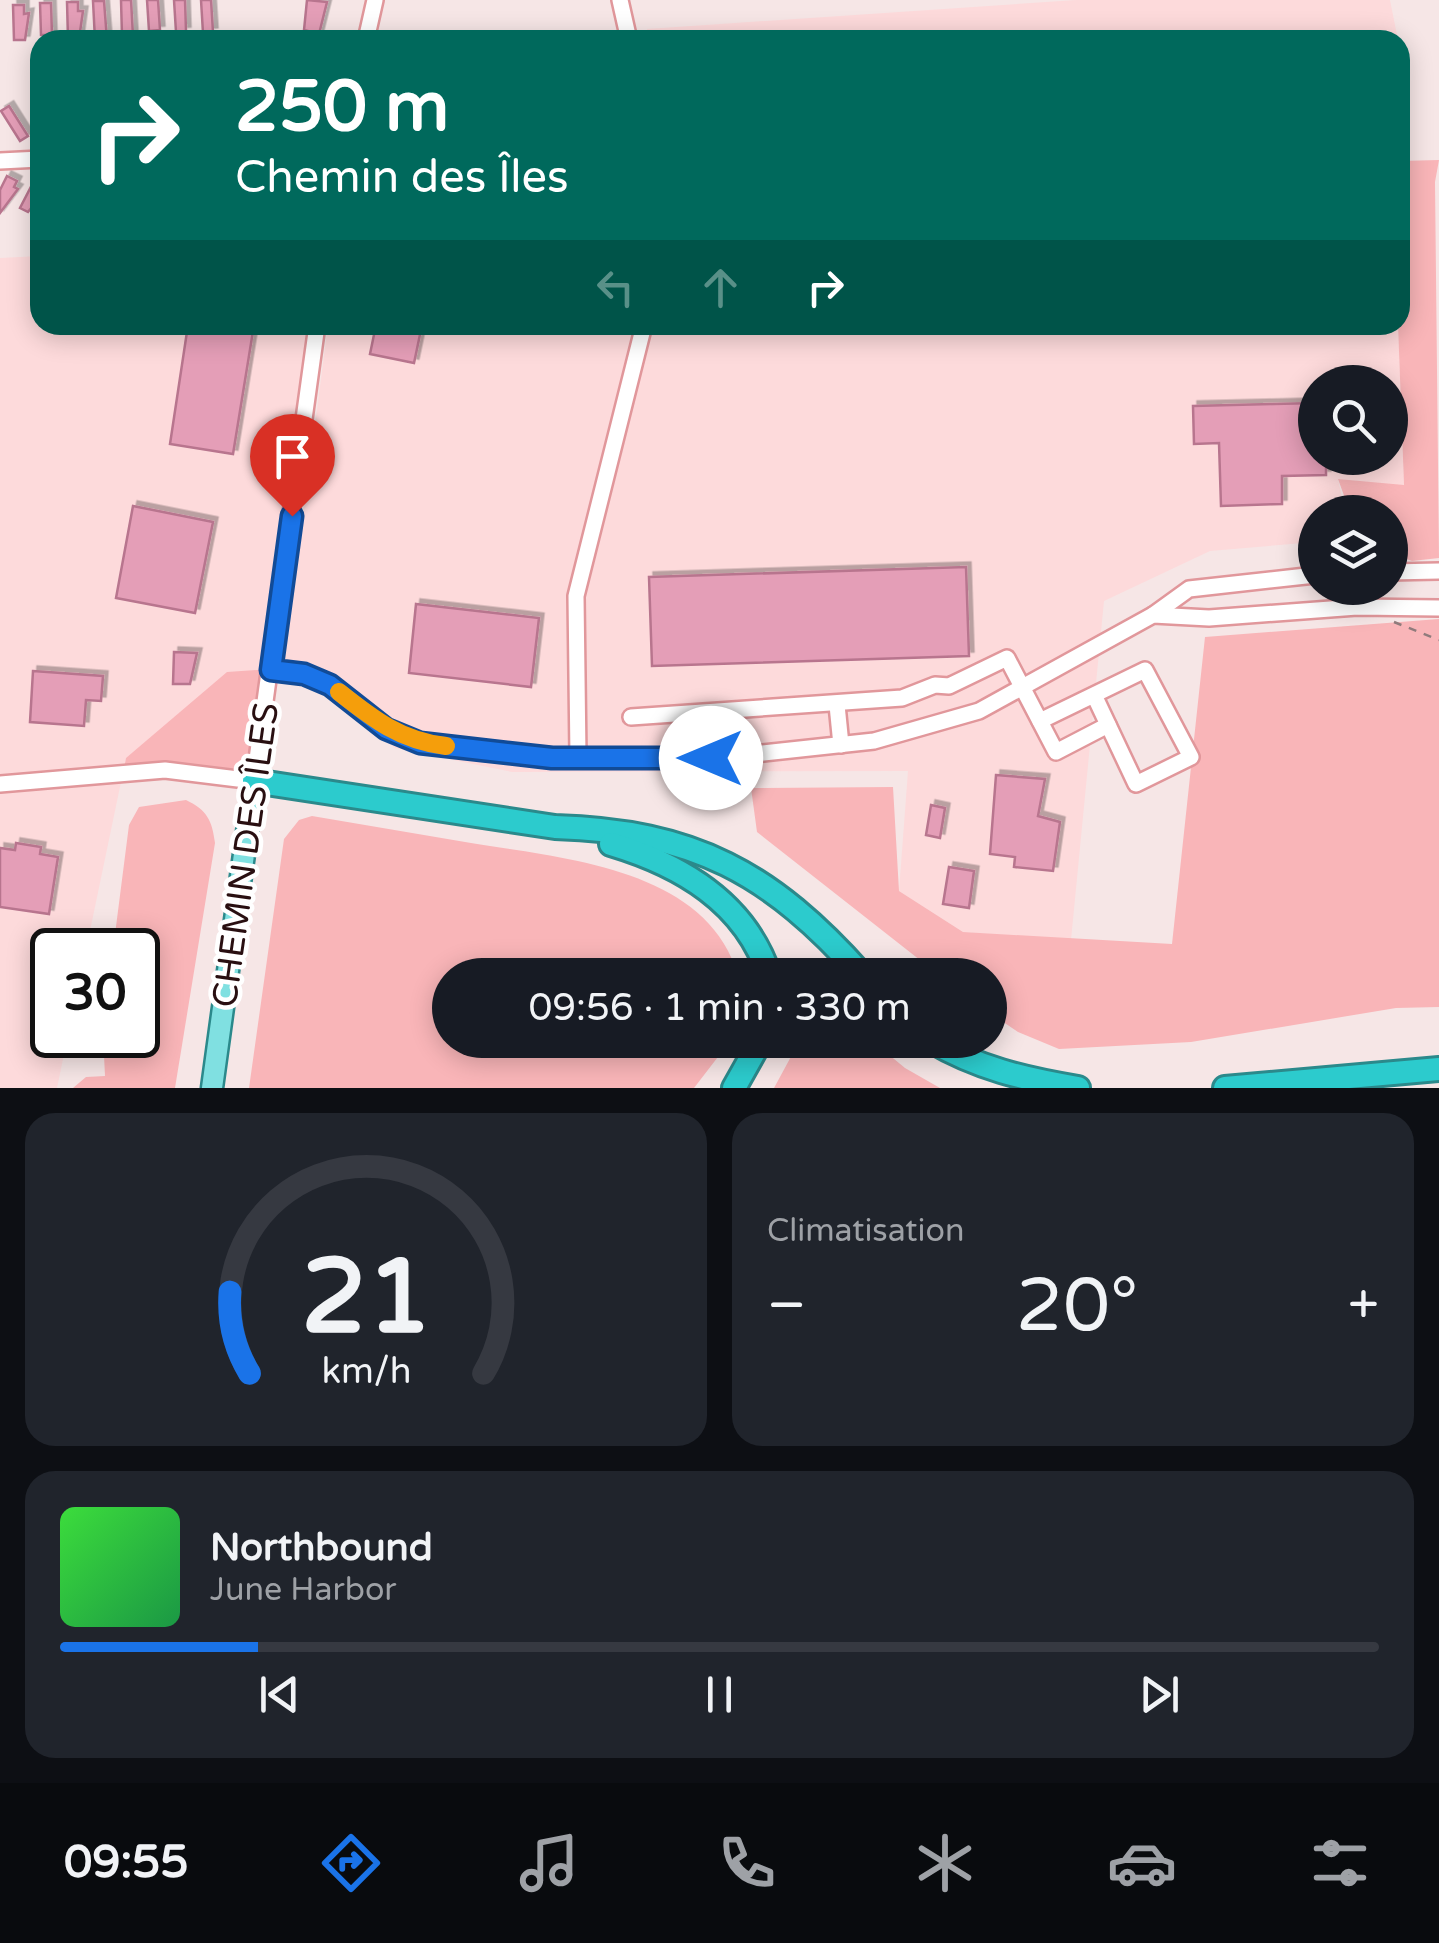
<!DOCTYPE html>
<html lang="fr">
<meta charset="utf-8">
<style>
body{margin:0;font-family:"Varela Round",sans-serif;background:#20242c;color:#f1f3f6;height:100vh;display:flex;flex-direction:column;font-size:38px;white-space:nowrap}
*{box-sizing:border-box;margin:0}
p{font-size:32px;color:#9ea1a6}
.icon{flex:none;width:55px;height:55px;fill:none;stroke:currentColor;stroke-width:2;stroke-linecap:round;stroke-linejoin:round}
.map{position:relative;height:1088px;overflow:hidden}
.drawer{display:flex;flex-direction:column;gap:25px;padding:25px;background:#0d0f14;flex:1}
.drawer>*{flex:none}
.hud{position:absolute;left:30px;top:30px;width:1380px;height:305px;border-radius:30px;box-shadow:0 5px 25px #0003;background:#00695c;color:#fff;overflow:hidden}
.controls{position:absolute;left:1298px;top:365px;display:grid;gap:20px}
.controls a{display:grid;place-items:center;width:110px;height:110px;border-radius:50%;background:#171b24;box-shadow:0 5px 25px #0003;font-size:50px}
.speed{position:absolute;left:30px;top:928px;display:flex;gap:20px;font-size:50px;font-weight:700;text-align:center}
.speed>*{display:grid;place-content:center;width:130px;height:130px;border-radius:50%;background:#171b24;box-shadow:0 5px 25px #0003;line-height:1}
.speed .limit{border:5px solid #111;border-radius:15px;background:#fff;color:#111}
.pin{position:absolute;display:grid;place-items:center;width:85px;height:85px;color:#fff;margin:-102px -42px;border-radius:50% 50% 50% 0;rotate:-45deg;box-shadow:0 0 10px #0007}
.pin .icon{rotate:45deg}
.me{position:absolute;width:110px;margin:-55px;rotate:270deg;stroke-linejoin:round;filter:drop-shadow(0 0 8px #0008)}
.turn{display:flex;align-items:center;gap:35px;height:210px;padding:0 40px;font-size:45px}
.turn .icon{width:130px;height:130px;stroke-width:2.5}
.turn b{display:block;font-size:70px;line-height:85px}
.lanes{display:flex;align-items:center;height:95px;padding:0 40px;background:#0003;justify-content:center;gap:50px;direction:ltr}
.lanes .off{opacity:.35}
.big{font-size:75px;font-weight:600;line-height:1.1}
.drawer .tile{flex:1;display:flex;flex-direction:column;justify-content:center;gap:15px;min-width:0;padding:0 35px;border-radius:30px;background:#20242c}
.drawer .dial{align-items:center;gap:0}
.dial svg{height:260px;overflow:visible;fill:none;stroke:#363941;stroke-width:7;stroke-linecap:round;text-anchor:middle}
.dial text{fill:#f1f3f6;stroke:none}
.song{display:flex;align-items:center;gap:30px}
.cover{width:120px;height:120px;border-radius:15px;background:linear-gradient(135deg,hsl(120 70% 55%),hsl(140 70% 35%))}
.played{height:10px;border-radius:5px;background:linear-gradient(90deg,#1a73e8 15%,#363941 15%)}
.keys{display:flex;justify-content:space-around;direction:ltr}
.heat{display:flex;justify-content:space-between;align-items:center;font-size:55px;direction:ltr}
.drawer .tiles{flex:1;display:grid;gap:25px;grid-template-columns:1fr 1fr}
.tile:last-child{grid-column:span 2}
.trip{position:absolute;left:432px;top:958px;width:575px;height:100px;border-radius:50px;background:#171b24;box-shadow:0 5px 25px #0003;font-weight:600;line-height:100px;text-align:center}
.menu{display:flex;height:160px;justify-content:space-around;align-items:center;background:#090b0e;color:#9ea1a6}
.menu .icon{width:70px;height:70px}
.menu .current{color:#1a73e8}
.menu b{font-size:45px;color:#f1f3f6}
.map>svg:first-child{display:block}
.built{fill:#fddadb;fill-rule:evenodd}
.green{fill:#f9b5b8}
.building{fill:#e49eb7;stroke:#b8758e;stroke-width:2.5;filter:url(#shadow)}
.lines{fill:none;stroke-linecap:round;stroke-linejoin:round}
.minor-casing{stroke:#e1979b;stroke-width:20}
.major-casing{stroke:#2b898b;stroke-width:25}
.highway-casing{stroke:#2b898b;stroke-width:28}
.path{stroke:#907b7c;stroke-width:2.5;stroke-dasharray:8 8;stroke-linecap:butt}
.minor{stroke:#fff;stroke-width:15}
.major{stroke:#80e0e1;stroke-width:20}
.highway{stroke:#2ccbcd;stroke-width:22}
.route-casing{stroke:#114b97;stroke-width:25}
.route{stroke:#1a73e8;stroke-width:18}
.slow{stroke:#f59e0b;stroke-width:18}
.labels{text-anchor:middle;stroke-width:9;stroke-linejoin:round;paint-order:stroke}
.street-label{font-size:35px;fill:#290f11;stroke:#fff}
</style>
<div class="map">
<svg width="1439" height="1088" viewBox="0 0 1439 1088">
<defs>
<filter id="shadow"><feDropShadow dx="4.5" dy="-4.5" stdDeviation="0" flood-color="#0004"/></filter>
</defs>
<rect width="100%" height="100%" fill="#f6e6e6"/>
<g class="built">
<polygon points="1076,0 1390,0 1398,40 649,40 647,29"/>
<polygon points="40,256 40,325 309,325 271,669 126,758 86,950 52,950 52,1035 68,1035 57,1088 0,1088 0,258"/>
<path d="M328,325H1398L1404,486L1338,479L1345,512H1315V542L1210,551L1104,601L1071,940L963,932L899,891L908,771L512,772L395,748L284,663ZM1315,382H1390V458H1315Z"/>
</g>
<g class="green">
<polygon points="1439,160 1435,182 1439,558 1412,561 1390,553 1390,512 1350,512 1338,479 1404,485 1398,325 1400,161"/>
<polygon points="1439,619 1439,1007 1396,1008 1191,1042 1059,1049 1018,1032 990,1013 990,975 939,975 757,832 751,788 893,787 899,891 963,932 1172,944 1205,637"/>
<polygon points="271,669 254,781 123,774 126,758 227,672"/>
<path d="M186,800C207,810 212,820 215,843L175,1088H73L86,1077L105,1076L103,1035H138V950H113L129,825L139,807Z"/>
<path d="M312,816C365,825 418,834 471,843C563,858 707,868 738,975H450V1040H731L694,1088H249L284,839L299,820Z"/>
<polygon points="800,1040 871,1040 905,1068 940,1088 774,1088"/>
</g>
<g class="building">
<polygon points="121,0 131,0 133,36 122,36"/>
<polygon points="147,0 158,0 160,30 149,31"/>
<polygon points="174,0 185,0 186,31 176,32"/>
<polygon points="201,0 211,0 213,32 203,33"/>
<polygon points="307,0 327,2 319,34 304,30"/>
<polygon points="93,1 104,1 107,40 95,40"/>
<polygon points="67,2 78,2 78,11 83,11 79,39 68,39"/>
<polygon points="40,3 51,3 52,35 41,35"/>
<polygon points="13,5 24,5 24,14 29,13 25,40 14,40"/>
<polygon points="9,106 28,136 20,141 1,111"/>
<polygon points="37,175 40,197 28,212 20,208"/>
<polygon points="7,176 17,181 14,187 18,189 0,213 0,190"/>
<polygon points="188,325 254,325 233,454 170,444"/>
<polygon points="376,325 422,325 414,363 370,354"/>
<polygon points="1315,403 1315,458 1326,458 1326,475 1282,476 1282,504 1221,506 1219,443 1194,444 1193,406"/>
<polygon points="133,506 213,522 195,613 116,598"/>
<polygon points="966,567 969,656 652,666 649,577"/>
<polygon points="416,604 539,618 531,687 409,673"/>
<polygon points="174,652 197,653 190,684 173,684"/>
<polygon points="33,671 103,676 101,701 86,700 84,726 30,722"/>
<polygon points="996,775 1045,779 1038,816 1060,822 1053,871 1014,867 1015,857 990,854"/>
<polygon points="931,805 945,808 940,838 926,835"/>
<polygon points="16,843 41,847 40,854 58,857 49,914 0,907 0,848 15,850"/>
<polygon points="949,867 974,871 969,908 943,904"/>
</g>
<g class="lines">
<g class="minor-casing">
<g id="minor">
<polyline points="620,0 629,40"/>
<polyline points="366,40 375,0"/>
<polyline points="0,161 40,159"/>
<polyline points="1390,572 1439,571"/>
<polyline points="1153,615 1189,589 1315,575"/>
<polyline points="271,669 304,675 330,685 386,729 421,743 552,758 717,758 874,741 979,711 1153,615 1209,618 1357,607 1439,608"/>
<polyline points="837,705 841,745"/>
<polyline points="631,717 902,698 935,685 949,686 1007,658 1056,752 1108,725"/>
<polyline points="1040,721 1145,670 1191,757 1136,784 1094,695"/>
<polyline points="578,757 576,596 644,325"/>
<polyline points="711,758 713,712"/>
<polyline points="0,784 165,770 254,781 317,325"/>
</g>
</g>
<g class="major-casing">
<polyline id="major" points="212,1088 254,781"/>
</g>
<g class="highway-casing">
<g id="highway">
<path d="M254,781L555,827C694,831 771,873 862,975"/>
<path d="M611,844C681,865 745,902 769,975"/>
<path d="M930,1040C977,1068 1024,1079 1078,1088"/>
<polyline points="734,1088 761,1040"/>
<polyline points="1225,1088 1439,1069"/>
</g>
</g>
<polyline class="path" points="1394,622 1439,640"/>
<use href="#minor" class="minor"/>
<use href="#major" class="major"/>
<use href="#highway" class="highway"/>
</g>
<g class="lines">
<g class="route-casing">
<polyline id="route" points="292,516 271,670 304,674 330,685 386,729 420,743 552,758 711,758"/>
</g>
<use href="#route" class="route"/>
<path class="slow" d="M339,692C373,719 401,741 446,746"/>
</g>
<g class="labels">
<g class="street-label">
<text transform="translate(245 855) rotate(-82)" y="12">CHEMIN DES ÎLES</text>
</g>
</g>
</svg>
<div class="controls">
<a><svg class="icon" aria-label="search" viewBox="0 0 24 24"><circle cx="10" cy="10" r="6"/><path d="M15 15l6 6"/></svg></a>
<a><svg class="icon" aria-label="layers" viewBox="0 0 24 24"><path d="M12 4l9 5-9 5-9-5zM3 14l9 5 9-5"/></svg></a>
</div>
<div class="speed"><div class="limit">30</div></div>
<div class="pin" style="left:292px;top:516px;background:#d93025"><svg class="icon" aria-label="arrive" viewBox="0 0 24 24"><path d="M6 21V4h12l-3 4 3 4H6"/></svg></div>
<svg class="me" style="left:711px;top:758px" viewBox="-20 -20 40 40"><circle r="19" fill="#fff"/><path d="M0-13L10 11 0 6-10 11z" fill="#1a73e8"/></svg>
<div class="trip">09:56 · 1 min · 330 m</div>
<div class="hud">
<div class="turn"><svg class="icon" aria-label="right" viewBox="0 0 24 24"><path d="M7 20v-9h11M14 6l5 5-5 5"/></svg><div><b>250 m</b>Chemin des Îles</div></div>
<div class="lanes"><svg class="icon off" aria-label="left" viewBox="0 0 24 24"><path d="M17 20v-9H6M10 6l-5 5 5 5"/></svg><svg class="icon off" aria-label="ahead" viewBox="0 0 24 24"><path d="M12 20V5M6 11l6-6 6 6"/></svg><svg class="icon" aria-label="right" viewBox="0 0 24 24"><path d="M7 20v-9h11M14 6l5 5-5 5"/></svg></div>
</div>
</div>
<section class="drawer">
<div class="tiles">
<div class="tile dial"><svg viewBox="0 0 100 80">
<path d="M14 69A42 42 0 1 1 86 69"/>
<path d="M14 69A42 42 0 0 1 8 44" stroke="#1a73e8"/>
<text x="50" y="56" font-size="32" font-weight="700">21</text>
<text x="50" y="72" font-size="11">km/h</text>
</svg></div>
<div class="tile"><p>Climatisation</p>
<div class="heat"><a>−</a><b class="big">20°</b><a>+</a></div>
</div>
<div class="tile">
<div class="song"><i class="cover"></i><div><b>Northbound</b><p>June Harbor</p></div></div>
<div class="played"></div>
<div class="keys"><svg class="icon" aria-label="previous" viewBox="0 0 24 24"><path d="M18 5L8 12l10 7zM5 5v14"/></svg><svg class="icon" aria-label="pause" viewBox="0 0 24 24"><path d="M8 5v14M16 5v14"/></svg><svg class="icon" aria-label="next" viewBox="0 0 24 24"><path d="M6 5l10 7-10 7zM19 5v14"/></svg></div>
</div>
</div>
</section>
<nav class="menu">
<b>09:55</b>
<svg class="icon current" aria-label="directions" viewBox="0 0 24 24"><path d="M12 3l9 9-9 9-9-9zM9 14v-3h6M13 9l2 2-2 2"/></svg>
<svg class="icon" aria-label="music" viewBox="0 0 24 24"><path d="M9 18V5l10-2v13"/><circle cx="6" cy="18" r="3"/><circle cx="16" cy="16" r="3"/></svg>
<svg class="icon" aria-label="phone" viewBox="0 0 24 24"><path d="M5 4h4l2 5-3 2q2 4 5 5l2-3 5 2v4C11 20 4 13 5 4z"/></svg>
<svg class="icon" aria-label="climate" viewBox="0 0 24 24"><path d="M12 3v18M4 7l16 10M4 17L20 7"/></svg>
<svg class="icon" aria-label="car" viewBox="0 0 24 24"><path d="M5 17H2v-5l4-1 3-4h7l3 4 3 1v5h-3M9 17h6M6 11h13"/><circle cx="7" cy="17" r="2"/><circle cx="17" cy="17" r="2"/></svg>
<svg class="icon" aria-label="filters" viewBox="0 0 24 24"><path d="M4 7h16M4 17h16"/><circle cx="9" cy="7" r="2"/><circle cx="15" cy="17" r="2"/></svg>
</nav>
